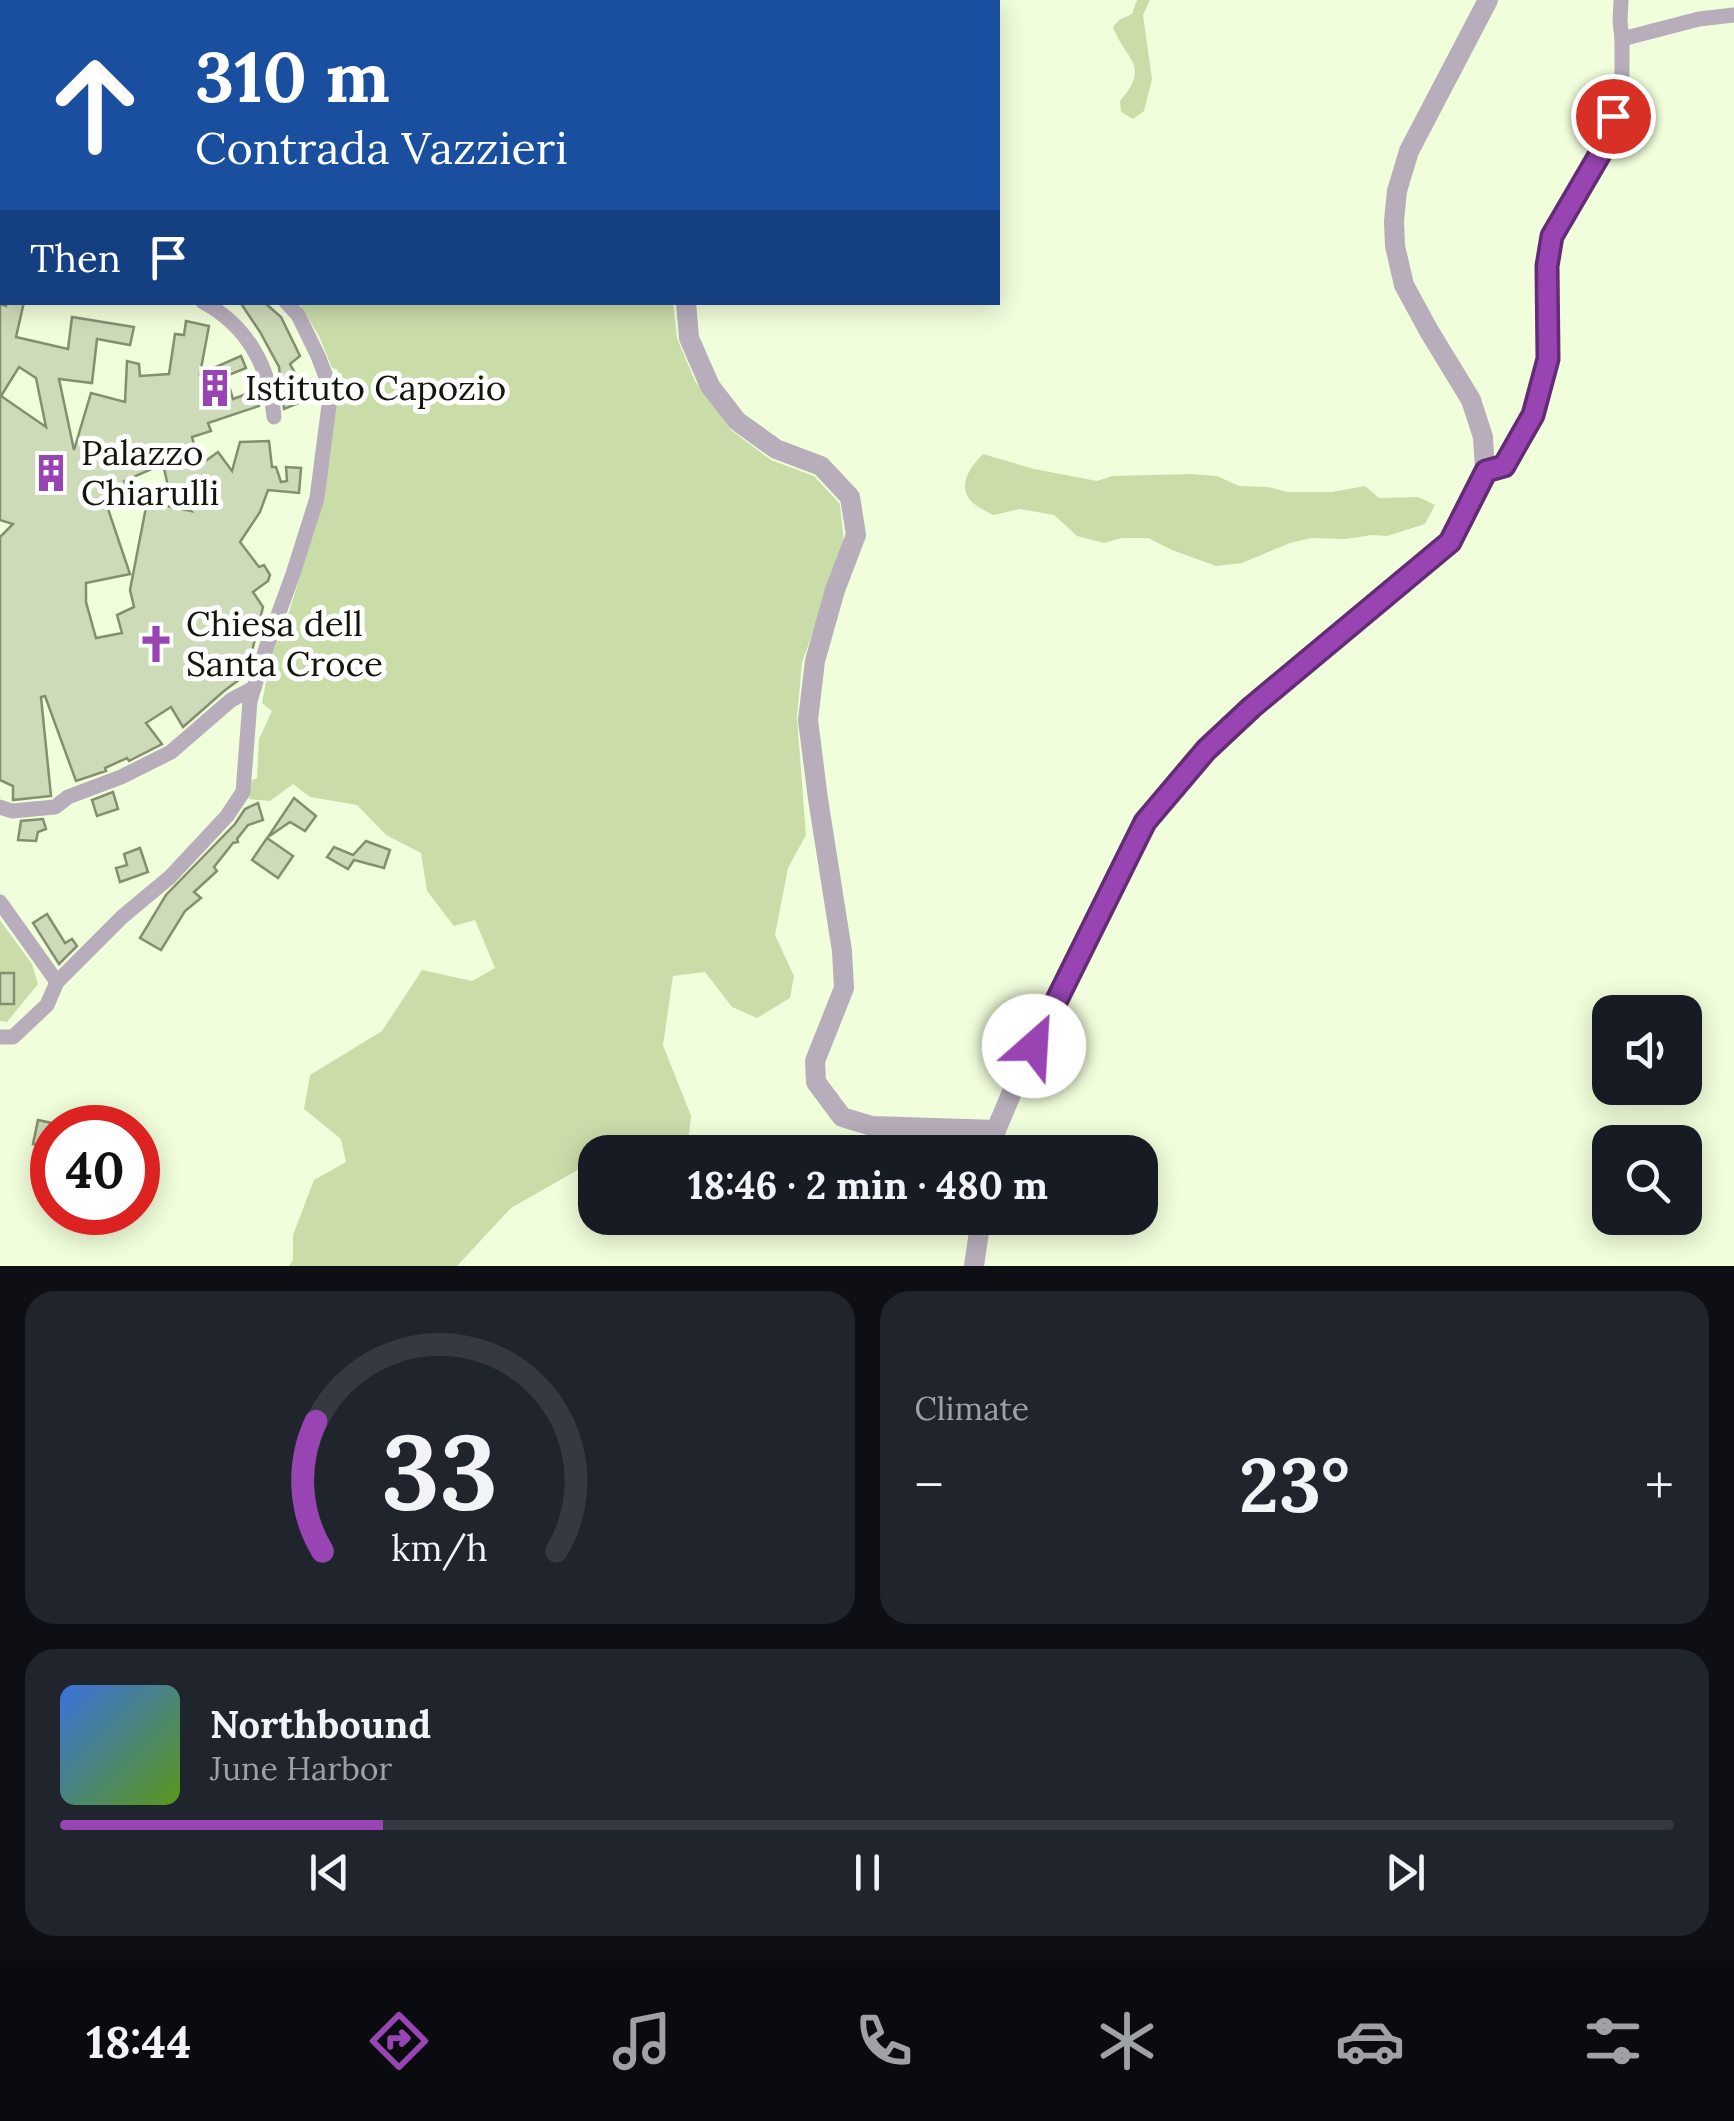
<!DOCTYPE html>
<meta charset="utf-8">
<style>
body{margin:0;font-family:Lora,serif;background:#20242c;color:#f1f3f6;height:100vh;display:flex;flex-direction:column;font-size:38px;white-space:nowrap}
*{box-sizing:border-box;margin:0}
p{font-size:32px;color:#9ea1a6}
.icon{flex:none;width:55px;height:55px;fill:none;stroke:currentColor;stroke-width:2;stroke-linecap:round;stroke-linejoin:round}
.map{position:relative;height:1266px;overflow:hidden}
.drawer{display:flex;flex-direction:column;gap:25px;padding:25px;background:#0d0f14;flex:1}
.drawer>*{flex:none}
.top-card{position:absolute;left:0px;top:0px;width:1000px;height:305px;box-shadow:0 5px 25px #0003;background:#1a4fa0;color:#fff;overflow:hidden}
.controls{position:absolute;left:1592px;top:995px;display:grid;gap:20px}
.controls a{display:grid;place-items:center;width:110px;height:110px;border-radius:20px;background:#171b24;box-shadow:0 5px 25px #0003;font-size:50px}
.speed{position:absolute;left:30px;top:1105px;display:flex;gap:20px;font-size:50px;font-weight:700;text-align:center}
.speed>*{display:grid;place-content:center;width:130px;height:130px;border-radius:50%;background:#171b24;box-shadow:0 5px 25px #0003;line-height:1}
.speed .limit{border:15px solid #d22;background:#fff;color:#111}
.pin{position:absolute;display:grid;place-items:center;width:85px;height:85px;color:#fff;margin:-42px;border:5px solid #fff;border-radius:50%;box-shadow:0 2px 10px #0007}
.me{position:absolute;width:110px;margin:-55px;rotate:26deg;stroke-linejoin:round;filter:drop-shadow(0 0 8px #0008)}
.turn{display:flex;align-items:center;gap:35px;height:210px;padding:0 30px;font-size:45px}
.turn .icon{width:130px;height:130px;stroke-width:2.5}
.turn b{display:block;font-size:70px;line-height:85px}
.then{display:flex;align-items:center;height:95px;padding:0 30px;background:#0003;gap:20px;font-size:38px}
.big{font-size:75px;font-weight:800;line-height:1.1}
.drawer .card{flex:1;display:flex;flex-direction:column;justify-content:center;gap:15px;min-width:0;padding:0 35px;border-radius:30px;background:#20242c}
.drawer .dial{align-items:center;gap:0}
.dial svg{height:260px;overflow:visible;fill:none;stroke:#363941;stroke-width:7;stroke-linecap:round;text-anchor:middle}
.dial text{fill:#f1f3f6;stroke:none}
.song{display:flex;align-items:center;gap:30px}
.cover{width:120px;height:120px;border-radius:15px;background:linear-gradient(135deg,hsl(220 70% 55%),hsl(90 70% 35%))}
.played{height:10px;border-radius:5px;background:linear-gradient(90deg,#9844b2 20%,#363941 20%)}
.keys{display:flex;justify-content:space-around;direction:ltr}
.heat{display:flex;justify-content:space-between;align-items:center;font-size:55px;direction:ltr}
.drawer .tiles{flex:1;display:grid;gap:25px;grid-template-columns:1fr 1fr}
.card:last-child{grid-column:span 2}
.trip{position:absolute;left:578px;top:1135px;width:580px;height:100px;border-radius:30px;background:#171b24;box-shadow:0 5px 25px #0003;font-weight:800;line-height:100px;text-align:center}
.tab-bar{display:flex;height:160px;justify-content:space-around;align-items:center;background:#090b0e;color:#9ea1a6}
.tab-bar .icon{width:70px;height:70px}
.tab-bar .active{color:#9844b2}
.tab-bar b{font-size:45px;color:#f1f3f6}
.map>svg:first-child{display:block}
.green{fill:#cadda9}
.building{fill:#cedbb9;stroke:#848f6f;stroke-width:2.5;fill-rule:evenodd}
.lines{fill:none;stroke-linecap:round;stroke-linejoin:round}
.minor{stroke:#b7adbb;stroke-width:15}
.tertiary{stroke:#b7adbb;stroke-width:20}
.route-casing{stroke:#632c74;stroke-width:25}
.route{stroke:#9844b2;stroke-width:18}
.labels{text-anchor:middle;stroke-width:10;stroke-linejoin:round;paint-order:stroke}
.poi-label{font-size:35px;fill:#13170b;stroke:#fff;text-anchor:start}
</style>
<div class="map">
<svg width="1734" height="1266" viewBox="0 0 1734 1266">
<rect width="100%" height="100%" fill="#f1fedb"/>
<g class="green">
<polygon points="0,0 206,0 216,2 2,2 2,222 0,225"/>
<path d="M1137,0H1150L1143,15L1152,79L1144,111L1133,119L1121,112L1120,101C1152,65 1125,60 1113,27L1119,20L1132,14Z"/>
<polygon points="299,303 673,303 677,338 695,381 731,430 771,460 814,476 840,504 844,542 802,663 797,717 806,835 788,868 775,935 794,976 790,998 757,1018 732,1007 705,972 673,976 663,1045 691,1116 687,1152 627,1152 612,1150 607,1152 595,1152 595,1160 511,1208 457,1266 289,1266 293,1260 293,1235 314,1180 346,1162 341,1139 304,1109 310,1075 382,1031 422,970 472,981 495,968 475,920 454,926 427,891 421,853 386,835 357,805 310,797 293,784 270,801 249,799 252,780 257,778 259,739 272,711 262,703 274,640 280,641 324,499 338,387 341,383 337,369 332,368 319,336"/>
<path d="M983,454L1034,469L1097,481L1112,476L1192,474L1217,476L1239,486L1268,487L1288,492H1332L1365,486L1379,498L1418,497L1435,505L1425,524L1387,536L1372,535L1346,539L1311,538L1290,543L1242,563L1216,566L1172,550L1148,538H1122L1104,543L1077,536L1054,515L1020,509L993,515C986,511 975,506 970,500C957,484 972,465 983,454Z"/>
<polygon points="0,920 32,964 38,984 7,1022 0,1021"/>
</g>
<g class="building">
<path d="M7,302H24L16,337L68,349L72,317L134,327L130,345L97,339L92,383L59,379L74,450L91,393L125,402L127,361L139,364L140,376L169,374L175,334L184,335L186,321L209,326L200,374L241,356L246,368L226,376L233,399L255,391L259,406L208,423L211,431L192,437L200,465L218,452L232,471L240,442L269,441L272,467H276L281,482L287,481L286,467L301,468L299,493L268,490L260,512L240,542L259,567L264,565L270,575L268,581L253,592L263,607L245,679H240L224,691L183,727L171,707L146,723L162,744L129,761L127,758L105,768L106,771L76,781L45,696L41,697L51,796L13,800V786L0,780V537L13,524L0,520V304L6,306ZM19,367L36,378L46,427L1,396ZM163,464L168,486L191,511L147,502L130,590L134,607L117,615L122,633L96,638L86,602V583L130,574L108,509L132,497L124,481Z"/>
<polygon points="240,302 264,302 281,317 300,356 290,364 296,375 292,376 301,402 284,409 279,367 260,332"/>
<polygon points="113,792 118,809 97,816 92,800"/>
<polygon points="294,798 316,816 305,831 290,822 268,837"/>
<polygon points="258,803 263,820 248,825 237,839 238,842 233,843 214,867 217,871 194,892 201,898 185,911 161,950 140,938 166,895 235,824 245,809"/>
<polygon points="43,819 46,829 38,832 36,841 18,840 21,821"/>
<polygon points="267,838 293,856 278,878 252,860"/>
<polygon points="366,841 390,850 384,868 354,860 348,869 327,857 334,847 353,855"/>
<polygon points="140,848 148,872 120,882 116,868 127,865 124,854"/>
<polygon points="47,914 65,943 72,939 77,946 59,964 33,923"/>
<rect x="0" y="973" width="14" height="31"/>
<polygon points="38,1120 52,1123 52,1148 33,1144"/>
</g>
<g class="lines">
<g class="minor">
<polyline points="1622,39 1699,19 1734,15"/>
<polyline points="0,94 2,95"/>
<polyline points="0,149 2,150"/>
<polyline points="0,192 2,193"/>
<path d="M203,302C248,326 270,368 274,417"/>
<polyline points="1485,471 1504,466 1533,415 1548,359 1547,266 1552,236 1604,147 1622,85 1622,39 1620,21 1621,0"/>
<polyline points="0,807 12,811 55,807 68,797 121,777 171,752 231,700 254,688"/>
<polyline points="0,902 57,982"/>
<polyline points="0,1037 13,1037 47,1005 57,982 122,917 170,877 227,816 243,792 250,701 266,648 293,574 317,498 329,405 328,382 318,356 298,315 286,302"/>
</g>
<g class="tertiary">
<polyline points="72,0 75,2"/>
<polyline points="442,0 446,2"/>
<polyline points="0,10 2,11"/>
<polyline points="0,250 2,251"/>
<polyline points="0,271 2,272"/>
<polyline points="686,302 689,338 710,386 737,421 776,449 821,466 850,497 856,535 835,590 815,661 808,720 818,799 842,951 844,988 815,1061 816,1082 842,1117 872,1126 996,1130"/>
<polyline points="989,1152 996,1130 1018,1078 1145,822 1206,750 1267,693 1450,542 1477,491 1485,471 1483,437 1471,400 1429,331 1404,285 1395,246 1394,221 1397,191 1409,151 1488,0"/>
<polyline points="974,1266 981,1218"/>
</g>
</g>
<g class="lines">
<g class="route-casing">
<polyline id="route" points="1034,1046 1145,822 1206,750 1252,707 1450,542 1486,471 1504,466 1533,415 1548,359 1547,266 1552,236 1604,147 1613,116"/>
</g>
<use href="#route" class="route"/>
</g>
<defs>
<g id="building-bare" transform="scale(3)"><path d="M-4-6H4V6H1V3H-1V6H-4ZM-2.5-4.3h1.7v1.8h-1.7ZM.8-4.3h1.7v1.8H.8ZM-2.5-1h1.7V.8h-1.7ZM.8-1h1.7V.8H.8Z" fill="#9844b2" stroke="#fff" stroke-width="2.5" paint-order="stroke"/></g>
<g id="church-bare" transform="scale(3)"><path d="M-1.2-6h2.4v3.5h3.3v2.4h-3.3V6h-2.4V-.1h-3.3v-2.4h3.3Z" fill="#9844b2" stroke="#fff" stroke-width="2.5" paint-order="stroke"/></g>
</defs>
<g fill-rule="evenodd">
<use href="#building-bare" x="215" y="388"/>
<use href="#building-bare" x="51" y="473"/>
<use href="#church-bare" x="156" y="644"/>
</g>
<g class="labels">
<g class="poi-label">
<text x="245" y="400">Istituto Capozio</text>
<text x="81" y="465">Palazzo<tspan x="81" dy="40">Chiarulli</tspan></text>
<text x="186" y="636">Chiesa dell<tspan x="186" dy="40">Santa Croce</tspan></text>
</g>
</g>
</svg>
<div class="controls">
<a><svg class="icon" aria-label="sound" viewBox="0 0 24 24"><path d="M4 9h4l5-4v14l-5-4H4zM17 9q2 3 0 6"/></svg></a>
<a><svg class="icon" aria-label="search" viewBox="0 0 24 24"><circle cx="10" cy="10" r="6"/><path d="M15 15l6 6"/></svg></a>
</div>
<div class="speed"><div class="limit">40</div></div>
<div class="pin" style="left:1613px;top:116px;background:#d93025"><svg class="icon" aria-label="arrive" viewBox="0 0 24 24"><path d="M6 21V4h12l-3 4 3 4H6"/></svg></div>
<svg class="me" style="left:1034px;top:1046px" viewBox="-20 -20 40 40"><circle r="19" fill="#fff"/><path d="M0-13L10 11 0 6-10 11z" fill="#9844b2"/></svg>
<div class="trip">18:46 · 2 min · 480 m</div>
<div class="top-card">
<div class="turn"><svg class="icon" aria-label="ahead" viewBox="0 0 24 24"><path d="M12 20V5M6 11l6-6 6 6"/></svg><div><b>310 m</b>Contrada Vazzieri</div></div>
<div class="then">Then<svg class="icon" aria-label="arrive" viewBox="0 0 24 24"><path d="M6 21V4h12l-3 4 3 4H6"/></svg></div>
</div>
</div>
<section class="drawer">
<div class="tiles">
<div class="card dial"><svg viewBox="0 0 100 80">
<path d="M14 69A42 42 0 1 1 86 69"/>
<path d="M14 69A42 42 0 0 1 12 29" stroke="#9844b2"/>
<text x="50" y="56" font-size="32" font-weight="700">33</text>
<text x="50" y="72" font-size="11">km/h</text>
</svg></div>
<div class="card"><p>Climate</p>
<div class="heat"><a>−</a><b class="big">23°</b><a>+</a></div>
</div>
<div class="card">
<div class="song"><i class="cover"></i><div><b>Northbound</b><p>June Harbor</p></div></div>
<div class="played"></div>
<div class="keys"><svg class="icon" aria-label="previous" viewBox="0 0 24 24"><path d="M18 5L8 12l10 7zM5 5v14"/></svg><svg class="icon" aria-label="pause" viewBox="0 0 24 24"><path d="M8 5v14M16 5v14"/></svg><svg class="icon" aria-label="next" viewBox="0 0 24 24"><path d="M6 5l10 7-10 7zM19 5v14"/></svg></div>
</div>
</div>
</section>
<nav class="tab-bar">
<b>18:44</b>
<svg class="icon active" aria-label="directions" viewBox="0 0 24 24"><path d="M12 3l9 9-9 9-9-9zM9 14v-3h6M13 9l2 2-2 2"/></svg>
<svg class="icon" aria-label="music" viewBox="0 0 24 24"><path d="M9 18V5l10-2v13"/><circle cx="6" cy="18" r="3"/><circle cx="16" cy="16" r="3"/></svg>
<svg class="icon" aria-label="phone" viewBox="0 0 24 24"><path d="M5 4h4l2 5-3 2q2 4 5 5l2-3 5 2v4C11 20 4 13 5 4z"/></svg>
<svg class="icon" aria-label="climate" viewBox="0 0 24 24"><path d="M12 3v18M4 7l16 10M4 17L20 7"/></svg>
<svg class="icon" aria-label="car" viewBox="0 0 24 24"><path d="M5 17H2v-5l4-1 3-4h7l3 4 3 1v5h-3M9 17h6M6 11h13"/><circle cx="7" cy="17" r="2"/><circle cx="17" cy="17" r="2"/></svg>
<svg class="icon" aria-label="filters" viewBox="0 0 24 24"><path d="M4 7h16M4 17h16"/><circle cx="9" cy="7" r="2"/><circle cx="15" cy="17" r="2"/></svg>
</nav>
